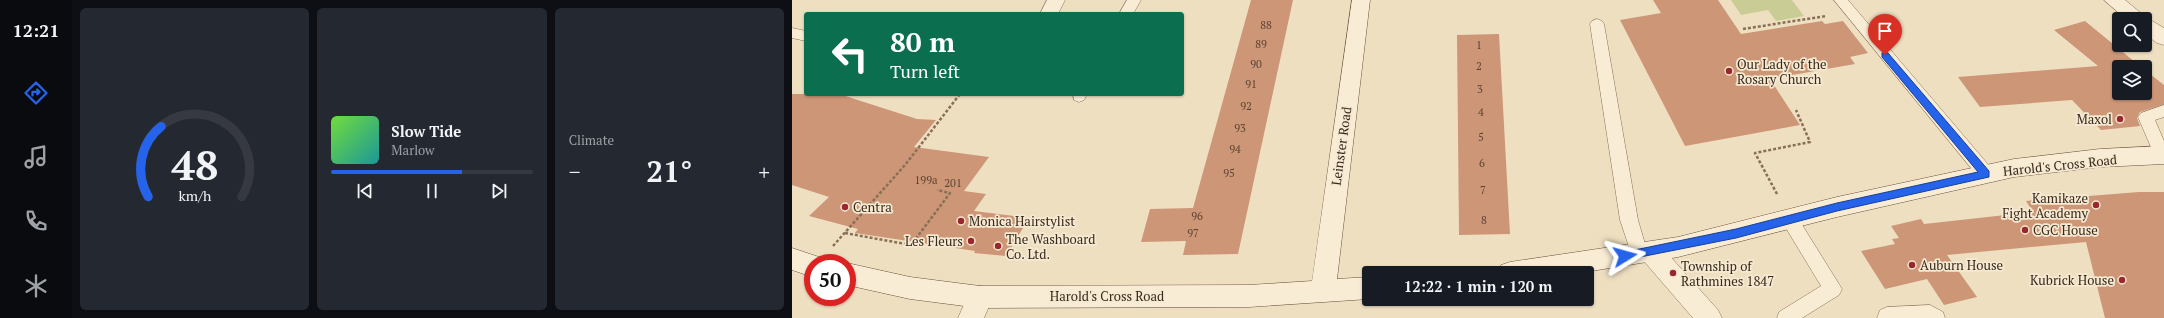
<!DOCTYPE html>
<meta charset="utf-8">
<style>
body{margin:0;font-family:"PT Serif",serif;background:#242831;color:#f1f3f6;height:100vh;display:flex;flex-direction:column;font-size:15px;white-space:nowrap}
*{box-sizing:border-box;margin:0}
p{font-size:13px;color:#9ea1a6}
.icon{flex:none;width:22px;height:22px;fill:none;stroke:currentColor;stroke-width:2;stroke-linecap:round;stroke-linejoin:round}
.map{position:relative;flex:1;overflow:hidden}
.side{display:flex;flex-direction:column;gap:8px;padding:8px;background:#0d0f14;width:720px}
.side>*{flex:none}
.top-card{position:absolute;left:12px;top:12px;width:380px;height:84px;border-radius:4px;box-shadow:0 1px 3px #0004;background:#0b6e4f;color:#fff;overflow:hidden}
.controls{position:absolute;left:1320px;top:12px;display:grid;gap:8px}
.controls a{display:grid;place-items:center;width:40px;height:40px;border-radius:4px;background:#171b24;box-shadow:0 1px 3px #0004;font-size:20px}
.speed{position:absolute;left:12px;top:254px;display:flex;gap:8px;font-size:20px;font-weight:700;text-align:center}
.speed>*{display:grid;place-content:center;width:52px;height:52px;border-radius:50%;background:#171b24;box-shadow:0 1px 3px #0004;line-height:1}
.speed .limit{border:6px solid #d22;background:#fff;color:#111}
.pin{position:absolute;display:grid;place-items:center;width:34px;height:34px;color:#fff;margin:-41px -17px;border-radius:50% 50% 50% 0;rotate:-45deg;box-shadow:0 0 4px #0007}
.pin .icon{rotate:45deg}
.me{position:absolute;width:44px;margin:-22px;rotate:82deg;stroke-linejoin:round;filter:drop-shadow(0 0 3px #0008)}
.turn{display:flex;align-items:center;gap:14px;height:84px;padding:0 20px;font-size:18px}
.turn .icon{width:52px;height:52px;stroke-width:2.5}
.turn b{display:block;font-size:28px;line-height:34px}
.big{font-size:30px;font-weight:700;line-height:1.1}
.side .widget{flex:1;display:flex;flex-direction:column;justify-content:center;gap:6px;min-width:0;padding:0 14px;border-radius:6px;background:#242831}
.side .dial{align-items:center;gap:0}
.dial svg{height:104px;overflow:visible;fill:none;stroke:#363941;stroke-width:7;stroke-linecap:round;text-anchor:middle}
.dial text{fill:#f1f3f6;stroke:none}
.song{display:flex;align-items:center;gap:12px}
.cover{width:48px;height:48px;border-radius:6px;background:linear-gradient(135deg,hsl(100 70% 55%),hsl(180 70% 35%))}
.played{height:4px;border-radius:2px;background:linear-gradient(90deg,#2563eb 65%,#363941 65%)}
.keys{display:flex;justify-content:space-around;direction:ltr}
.heat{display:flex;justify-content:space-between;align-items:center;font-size:22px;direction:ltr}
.side .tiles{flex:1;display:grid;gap:8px;grid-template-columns:repeat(3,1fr)}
.trip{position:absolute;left:570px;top:266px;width:232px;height:40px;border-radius:4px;background:#171b24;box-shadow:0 1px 3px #0004;font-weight:700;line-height:40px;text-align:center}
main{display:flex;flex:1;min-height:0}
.tab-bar{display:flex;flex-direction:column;width:72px;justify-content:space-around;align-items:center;background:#090b0e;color:#9ea1a6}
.tab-bar .icon{width:28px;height:28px}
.tab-bar .active{color:#2563eb}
.tab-bar b{font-size:18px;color:#f1f3f6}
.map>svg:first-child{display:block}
.green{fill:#c9cd95}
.building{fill:#cd9677}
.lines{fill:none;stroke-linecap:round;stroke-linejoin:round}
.lane-casing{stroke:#886f58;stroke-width:1}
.street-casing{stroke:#886f58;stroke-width:1}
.secondary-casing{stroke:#6a513c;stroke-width:1}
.path{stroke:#886f58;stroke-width:2.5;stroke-dasharray:3 2;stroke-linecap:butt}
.lane{fill:#f9ecd5;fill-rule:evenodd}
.street{fill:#f9ecd5;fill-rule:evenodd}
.secondary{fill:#f9ecd5;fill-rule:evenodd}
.route{fill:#2563eb;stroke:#184099}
.poi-dot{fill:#98282e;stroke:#f6e9d1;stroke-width:1.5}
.labels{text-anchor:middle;stroke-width:3.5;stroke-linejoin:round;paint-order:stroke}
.number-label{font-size:11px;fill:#5d4434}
.poi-label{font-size:13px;fill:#38291d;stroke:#f6e9d1;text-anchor:start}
.street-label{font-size:13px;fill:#38291d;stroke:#f6e9d1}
</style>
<main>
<nav class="tab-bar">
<b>12:21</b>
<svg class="icon active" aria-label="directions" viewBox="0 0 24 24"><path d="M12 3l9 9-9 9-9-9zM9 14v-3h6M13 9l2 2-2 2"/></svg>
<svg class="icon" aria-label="music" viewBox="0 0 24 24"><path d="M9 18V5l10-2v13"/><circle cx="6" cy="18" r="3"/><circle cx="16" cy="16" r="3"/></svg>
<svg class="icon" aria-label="phone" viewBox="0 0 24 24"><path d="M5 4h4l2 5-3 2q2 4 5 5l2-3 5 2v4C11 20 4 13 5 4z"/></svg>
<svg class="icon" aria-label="climate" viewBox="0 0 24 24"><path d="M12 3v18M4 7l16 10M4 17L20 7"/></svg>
</nav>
<section class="side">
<div class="tiles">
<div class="widget dial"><svg viewBox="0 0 100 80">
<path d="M14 69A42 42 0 1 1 86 69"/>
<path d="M14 69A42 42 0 0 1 24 15" stroke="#2563eb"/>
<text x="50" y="56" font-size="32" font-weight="700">48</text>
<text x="50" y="72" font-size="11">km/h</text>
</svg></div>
<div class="widget">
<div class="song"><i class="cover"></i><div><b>Slow Tide</b><p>Marlow</p></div></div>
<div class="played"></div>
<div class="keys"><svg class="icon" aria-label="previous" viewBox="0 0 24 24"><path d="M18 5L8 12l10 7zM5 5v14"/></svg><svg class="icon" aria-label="pause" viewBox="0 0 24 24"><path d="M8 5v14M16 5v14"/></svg><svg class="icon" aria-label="next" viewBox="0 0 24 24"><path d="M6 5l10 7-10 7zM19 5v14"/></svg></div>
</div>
<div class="widget"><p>Climate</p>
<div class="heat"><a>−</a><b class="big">21°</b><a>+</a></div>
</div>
</div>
</section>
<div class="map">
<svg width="1372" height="318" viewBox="0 0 1372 318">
<rect width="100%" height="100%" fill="#efdfc1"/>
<polygon class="green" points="939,0 1000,0 1012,16 984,21 976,10 949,15"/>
<g class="building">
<polygon points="459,0 501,0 446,254 391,255 394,241 349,242 358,209 401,208"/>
<polygon points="861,0 926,0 949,34 1030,21 1033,24 1051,21 1076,53 1058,57 1063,64 978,79 1008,125 893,146 828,20 869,13"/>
<polygon points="1293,21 1349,67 1327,67 1327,93 1353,93 1353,70 1372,85 1372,104 1348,112 1345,118 1348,126 1309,130 1280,100 1188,107 1166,77 1306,66 1262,30"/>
<polygon points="707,34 718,234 667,235 665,35"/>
<polygon points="0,94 47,94 125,119 144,120 122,147 197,157 172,191 194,194 182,211 237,218 214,256 182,253 183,251 63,233 66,229 17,216 37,197 0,185"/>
<polygon points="1347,192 1372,192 1372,318 1313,318 1294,242 1155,255 1185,297 1152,305 1135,279 1093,289 1069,251 1103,244 1100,239 1107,238 1099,226 1129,219 1132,224 1241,212 1234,201"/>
</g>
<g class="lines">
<g class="lane-casing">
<g id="lane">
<polygon points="335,0 349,0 341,14 327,14"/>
<polygon points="1042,0 1056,0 1200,169 1202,174 1200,179 1194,181 1188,179"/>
<polygon points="805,19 810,21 812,24 846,220 856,254 853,259 847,262 841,259 828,220 798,24 800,21"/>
<polygon points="0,28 14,31 14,41 0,38"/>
<polygon points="281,94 295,94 292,100 287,102 282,100"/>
<polygon points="1372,105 1372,117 1363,120 1372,141 1372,161 1364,159 1346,117 1349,113"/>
<polygon points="998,213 1004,215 1050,289 1047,295 1010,318 985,318 987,312 1029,286 989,220 992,215"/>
<polygon points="1138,305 1151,312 1153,318 1085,318 1088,310 1095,307"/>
</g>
</g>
<g class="street-casing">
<g id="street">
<polygon points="255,0 273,0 266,14 248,14"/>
<polygon points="1312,0 1333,0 1355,18 1372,28 1372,45 1365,43 1353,34 1353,19 1334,19"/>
<polygon points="859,242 868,245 926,310 930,318 901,318 850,259 847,252 850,245"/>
<polygon points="188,286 197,289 201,297 192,318 166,318 179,289"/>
</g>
</g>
<g class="secondary-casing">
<g id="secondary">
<polygon points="560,0 578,0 545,279 577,277 577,299 457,307 188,308 118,299 55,285 55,263 118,277 188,286 457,285 520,281"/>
<polygon points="1372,146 1372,164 1308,167 1222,177 1045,217 886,257 787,273 706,273 709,265 718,262 886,237 1045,197 1222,159 1308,149"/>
<polygon points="0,248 30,258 32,263 21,263 21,277 0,270"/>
</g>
</g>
<g class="path">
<polyline points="951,29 1034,16"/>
<polyline points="985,194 963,153 1018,142 1004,110"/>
<polyline points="53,233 119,245 158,193 145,190"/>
<polyline points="41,246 113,165 168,94"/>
</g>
<use href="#lane" class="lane"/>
<use href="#street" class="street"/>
<use href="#secondary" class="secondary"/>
</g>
<polygon class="route" points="1093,52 1096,53 1197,171 1197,177 1045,211 944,238 833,260 830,259 828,256 833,252 944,229 1045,203 1186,172 1090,57 1090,53"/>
<g class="poi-dot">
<circle cx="937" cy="71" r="4"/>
<circle cx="1328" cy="119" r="4"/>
<circle cx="1304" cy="205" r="4"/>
<circle cx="53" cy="207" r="4"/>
<circle cx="169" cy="221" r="4"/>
<circle cx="1233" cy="230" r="4"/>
<circle cx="179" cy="241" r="4"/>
<circle cx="206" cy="246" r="4"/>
<circle cx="1120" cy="265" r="4"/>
<circle cx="881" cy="273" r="4"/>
<circle cx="1330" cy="280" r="4"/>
</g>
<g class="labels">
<g class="number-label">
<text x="474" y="29">88</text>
<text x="469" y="48">89</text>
<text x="687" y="49">1</text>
<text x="464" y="68">90</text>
<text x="687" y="70">2</text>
<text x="459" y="88">91</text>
<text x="688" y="93">3</text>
<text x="454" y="110">92</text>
<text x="689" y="116">4</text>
<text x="448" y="132">93</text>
<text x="689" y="141">5</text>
<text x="443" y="153">94</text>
<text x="690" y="167">6</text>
<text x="437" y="177">95</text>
<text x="134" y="184">199a</text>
<text x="161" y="187">201</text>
<text x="691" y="194">7</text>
<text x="405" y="220">96</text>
<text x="692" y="224">8</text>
<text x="401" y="237">97</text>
</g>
<g class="poi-label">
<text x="945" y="69">Our Lady of the<tspan x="945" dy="15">Rosary Church</tspan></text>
<text x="1320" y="124" text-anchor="end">Maxol</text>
<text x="1296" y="203" text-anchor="end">Kamikaze<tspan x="1296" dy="15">Fight Academy</tspan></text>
<text x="61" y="212">Centra</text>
<text x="177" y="226">Monica Hairstylist</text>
<text x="1241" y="235">CGC House</text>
<text x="214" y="244">The Washboard<tspan x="214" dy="15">Co. Ltd.</tspan></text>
<text x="171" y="246" text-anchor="end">Les Fleurs</text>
<text x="1128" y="270">Auburn House</text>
<text x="889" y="271">Township of<tspan x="889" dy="15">Rathmines 1847</tspan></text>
<text x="1322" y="285" text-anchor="end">Kubrick House</text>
</g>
<g class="street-label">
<text transform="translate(549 146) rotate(-82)" y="5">Leinster Road</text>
<text transform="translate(1268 165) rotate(-6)" y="5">Harold's Cross Road</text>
<text x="315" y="301">Harold's Cross Road</text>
</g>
</g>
</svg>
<div class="controls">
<a><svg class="icon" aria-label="search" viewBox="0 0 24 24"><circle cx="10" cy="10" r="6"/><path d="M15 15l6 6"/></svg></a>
<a><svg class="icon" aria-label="layers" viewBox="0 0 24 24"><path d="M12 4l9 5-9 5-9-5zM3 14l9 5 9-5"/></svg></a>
</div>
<div class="speed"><div class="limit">50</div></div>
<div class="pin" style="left:1093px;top:55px;background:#d93025"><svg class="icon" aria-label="arrive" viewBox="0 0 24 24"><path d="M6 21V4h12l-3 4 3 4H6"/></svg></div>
<svg class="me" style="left:833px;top:256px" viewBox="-20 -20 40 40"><path d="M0-17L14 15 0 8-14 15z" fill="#2563eb" stroke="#fff" stroke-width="4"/></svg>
<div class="trip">12:22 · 1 min · 120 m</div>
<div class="top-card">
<div class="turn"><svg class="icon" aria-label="left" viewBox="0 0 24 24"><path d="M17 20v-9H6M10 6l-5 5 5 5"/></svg><div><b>80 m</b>Turn left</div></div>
</div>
</div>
</main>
